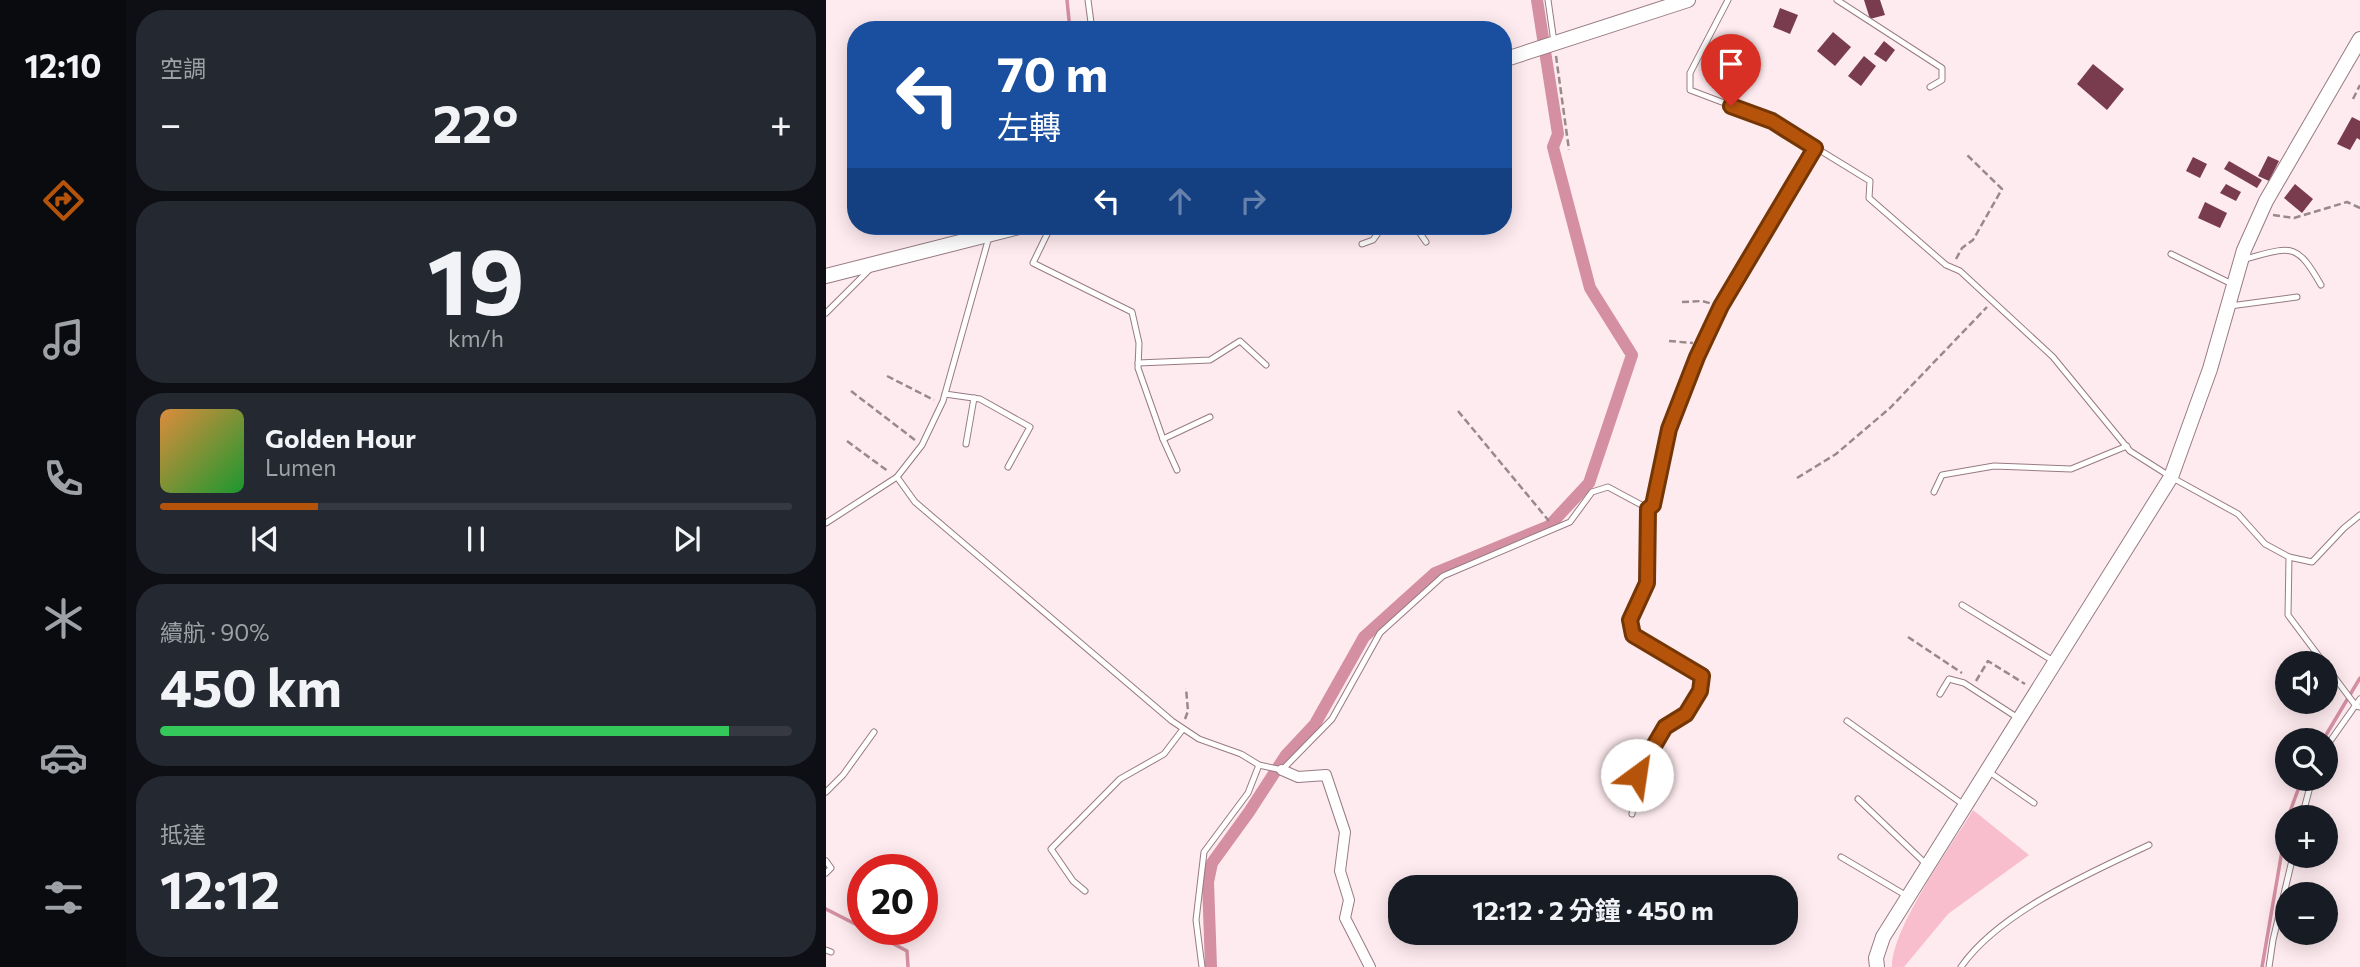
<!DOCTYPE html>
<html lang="zh-TW">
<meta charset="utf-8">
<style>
body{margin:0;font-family:Commissioner,"Noto Sans TC",sans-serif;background:#242831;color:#f1f3f6;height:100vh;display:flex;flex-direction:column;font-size:26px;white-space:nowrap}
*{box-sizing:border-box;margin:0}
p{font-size:23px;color:#9ea1a6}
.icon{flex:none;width:38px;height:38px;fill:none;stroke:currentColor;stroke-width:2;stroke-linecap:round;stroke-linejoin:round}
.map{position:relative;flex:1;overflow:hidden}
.side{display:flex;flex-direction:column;gap:10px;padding:10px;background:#0d0f14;width:700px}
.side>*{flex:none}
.top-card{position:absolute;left:21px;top:21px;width:665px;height:214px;border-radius:28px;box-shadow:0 4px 18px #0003;background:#1a4fa0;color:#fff;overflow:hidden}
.fabs{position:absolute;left:1449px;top:651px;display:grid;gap:14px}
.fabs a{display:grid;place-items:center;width:63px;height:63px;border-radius:50%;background:#171b24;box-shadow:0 4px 18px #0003;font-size:35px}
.speed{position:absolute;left:21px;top:854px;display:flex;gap:14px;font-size:35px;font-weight:700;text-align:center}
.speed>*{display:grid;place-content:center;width:91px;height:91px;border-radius:50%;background:#171b24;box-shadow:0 4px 18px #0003;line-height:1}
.speed .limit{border:10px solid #d22;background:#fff;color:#111}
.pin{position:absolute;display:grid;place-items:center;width:60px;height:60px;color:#fff;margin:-72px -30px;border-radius:50% 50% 50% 0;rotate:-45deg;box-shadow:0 0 7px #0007}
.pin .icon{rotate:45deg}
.me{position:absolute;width:77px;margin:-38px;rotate:31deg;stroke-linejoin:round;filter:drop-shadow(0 0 5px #0008)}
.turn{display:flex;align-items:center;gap:24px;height:147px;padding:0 35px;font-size:32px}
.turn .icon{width:91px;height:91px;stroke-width:2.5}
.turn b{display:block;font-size:49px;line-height:60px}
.lanes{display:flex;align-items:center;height:66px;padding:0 35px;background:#0003;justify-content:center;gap:35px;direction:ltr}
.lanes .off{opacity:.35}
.big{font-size:52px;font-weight:700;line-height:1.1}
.side .card{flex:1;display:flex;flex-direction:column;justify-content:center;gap:10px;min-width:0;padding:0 24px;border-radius:28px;background:#242831}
.side .dial{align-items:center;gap:0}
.dial b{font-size:91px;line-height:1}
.song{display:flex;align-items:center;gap:21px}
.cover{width:84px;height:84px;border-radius:10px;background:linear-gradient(135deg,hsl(30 70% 55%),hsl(130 70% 35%))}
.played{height:7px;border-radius:4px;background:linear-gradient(90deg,#b45309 25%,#363941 25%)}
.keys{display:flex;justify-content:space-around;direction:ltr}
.heat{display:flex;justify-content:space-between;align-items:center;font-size:38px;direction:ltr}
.charge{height:10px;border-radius:5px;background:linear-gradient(90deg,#34c759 90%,#363941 0)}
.trip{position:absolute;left:562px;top:875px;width:410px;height:70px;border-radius:28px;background:#171b24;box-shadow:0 4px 18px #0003;font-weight:700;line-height:70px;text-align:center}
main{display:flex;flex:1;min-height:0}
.tab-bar{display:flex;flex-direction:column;width:126px;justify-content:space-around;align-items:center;background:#090b0e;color:#9ea1a6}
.tab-bar .icon{width:49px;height:49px}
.tab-bar .selected{color:#b45309}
.tab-bar b{font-size:32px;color:#f1f3f6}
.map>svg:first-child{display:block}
.green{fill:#f9becd}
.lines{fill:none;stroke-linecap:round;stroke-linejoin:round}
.stream{stroke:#d48fa2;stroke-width:3.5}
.canal{stroke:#d48fa2;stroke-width:12}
.building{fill:#793c4f}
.lane-casing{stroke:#977b82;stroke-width:7}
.street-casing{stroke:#977b82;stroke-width:12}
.secondary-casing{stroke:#977b82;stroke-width:16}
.path{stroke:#99898d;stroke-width:2.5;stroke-dasharray:7 3.5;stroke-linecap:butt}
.lane{stroke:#fff;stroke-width:5}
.street{stroke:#fff;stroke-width:10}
.secondary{stroke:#fff;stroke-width:14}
.route-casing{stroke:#753606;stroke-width:18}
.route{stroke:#b45309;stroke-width:12}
</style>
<main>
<nav class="tab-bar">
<b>12:10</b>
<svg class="icon selected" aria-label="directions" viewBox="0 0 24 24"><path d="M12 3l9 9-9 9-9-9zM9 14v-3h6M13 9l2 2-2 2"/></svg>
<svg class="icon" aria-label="music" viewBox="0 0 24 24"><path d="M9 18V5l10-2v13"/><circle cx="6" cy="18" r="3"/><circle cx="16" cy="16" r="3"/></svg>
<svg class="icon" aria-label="phone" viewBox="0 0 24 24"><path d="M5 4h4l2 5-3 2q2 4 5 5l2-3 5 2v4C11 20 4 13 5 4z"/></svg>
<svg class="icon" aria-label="climate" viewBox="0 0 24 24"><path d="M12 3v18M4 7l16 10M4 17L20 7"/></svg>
<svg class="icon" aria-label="car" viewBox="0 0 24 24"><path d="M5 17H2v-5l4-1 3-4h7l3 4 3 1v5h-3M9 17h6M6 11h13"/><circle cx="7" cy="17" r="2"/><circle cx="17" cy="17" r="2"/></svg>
<svg class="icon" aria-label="filters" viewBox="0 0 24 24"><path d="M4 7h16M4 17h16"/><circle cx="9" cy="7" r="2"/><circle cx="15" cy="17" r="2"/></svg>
</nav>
<section class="side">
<div class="card"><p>空調</p>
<div class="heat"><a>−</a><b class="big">22°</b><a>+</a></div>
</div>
<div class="card dial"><b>19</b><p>km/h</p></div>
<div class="card">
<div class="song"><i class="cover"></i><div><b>Golden Hour</b><p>Lumen</p></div></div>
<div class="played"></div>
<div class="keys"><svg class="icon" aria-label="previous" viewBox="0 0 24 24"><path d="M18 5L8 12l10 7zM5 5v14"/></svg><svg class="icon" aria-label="pause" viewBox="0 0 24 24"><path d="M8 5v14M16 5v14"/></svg><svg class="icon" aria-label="next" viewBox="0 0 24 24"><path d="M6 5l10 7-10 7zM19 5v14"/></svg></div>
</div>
<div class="card"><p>續航 · 90%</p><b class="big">450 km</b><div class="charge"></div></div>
<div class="card"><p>抵達</p><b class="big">12:12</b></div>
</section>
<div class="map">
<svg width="1534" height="967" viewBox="0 0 1534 967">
<rect width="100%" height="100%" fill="#feebef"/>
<path class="green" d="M1147,810L1203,855L1122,914L1078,967H1066C1066,927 1125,847 1147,810Z"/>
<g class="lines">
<g class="stream">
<polyline points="241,0 244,30"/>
<polyline points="1497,740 1534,678"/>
<polyline points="1462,817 1476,779"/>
<polyline points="0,909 37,928"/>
<polyline points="39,929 81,951 82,967"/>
<polyline points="1436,967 1461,822"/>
</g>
<polyline class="canal" points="385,967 382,882 386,863 423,812 460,755 489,724 538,637 609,573 723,526 763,483 806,355 764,288 727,147 732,134 711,0"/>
</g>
<g class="building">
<polygon points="1038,0 1054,0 1059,15 1044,19"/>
<polygon points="954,8 972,15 964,34 947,27"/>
<polygon points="1007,32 1025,47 1009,66 991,51"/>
<polygon points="1058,41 1069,50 1060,62 1048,54"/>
<polygon points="1038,56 1050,66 1035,86 1022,76"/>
<polygon points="1267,64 1298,89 1281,110 1251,84"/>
<polygon points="1526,117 1534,121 1534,140 1531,138 1524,150 1511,144"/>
<polygon points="1442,156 1453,161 1443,181 1432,176"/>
<polygon points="1367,157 1381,164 1374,178 1360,171"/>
<polygon points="1403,161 1436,180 1431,188 1398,169"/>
<polygon points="1400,184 1415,192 1410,201 1394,193"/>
<polygon points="1469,184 1487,199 1476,213 1458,198"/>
<polygon points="1379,202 1401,213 1394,228 1372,218"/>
</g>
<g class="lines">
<g class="lane-casing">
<g id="lane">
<polyline points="262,0 266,30"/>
<polyline points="722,0 728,42"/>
<polyline points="902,0 864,73 864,90 946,121 1044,181 1043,198 1120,265 1134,271 1227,357 1304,451 1345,477 1412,514 1439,544 1463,557 1462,615 1498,663"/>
<polyline points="1011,0 1116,68 1116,80 1104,87"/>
<polyline points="225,226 207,263 306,312 313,343 312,368 337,439 351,470"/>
<polyline points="589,226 600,242"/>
<polyline points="163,237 117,401 96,445 71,477 89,502 346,721 373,739 415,754 433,765 456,770 506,719 554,633 617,576 744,522 766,492 782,487 823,509 827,505 843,429 871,357 895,306 989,148"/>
<polyline points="536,244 547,240 557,226"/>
<polyline points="1345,254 1408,285"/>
<path d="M1419,259C1465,247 1470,241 1495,285"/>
<polyline points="1404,306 1471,297"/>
<polyline points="0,313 44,269"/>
<polyline points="312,363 384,360 414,341 440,365"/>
<polyline points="119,394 154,399 204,427 182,467"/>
<polyline points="337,439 384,417"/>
<polyline points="140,444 148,398"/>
<polyline points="1108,492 1116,475 1168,466 1245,469 1301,446"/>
<polyline points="0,523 71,477"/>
<polyline points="1463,557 1486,562 1518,528 1534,515"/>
<polyline points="1136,605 1229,662"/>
<polyline points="1500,666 1530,706 1534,707"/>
<polyline points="1114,694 1123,679 1138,683 1192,718"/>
<polyline points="1021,721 1138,805"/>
<polyline points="1500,747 1534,699"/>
<polyline points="1162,771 1208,803"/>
<polyline points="0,792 17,775 48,732"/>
<polyline points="1032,799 1101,865"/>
<polyline points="806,814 811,775 839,727 860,714 874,691 876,676 807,635 804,620 821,583 823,509"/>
<polyline points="1476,817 1486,779"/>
<polyline points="1015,857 1081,896"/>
<polyline points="0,861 5,868 0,873"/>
<polyline points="259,891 247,881 225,849 294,779 338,754 357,729"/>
<polyline points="0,950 5,952"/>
<polyline points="376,967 370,920 378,852 422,793 433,765"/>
<path d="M1135,967C1173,912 1264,873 1323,845"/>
<polyline points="1443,967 1447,940 1467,856"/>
</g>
</g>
<g class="street-casing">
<polyline id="street" points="456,770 472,777 500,775 519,832 514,871 523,900 519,918 544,967"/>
</g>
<g class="secondary-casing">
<g id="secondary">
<polyline points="677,60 862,0"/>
<polyline points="0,276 197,226"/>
<polyline points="1051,967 1050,958 1057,937 1345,477 1384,369 1418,250 1440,201 1534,39"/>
</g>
</g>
<g class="path">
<polyline points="730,56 743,150"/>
<polyline points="1527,99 1534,85"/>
<polyline points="677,114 682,127"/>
<polyline points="1447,215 1468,218 1521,202 1534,208"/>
<polyline points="1130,259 1136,248 1147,240 1176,189 1139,153"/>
<polyline points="856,302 876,301 887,304"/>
<polyline points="843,341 867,343"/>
<polyline points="61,376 108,400"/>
<polyline points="25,391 89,440"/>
<polyline points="632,411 723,521"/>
<polyline points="21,441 63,472"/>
<polyline points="971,478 1010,454 1064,408 1161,307"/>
<polyline points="1082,637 1136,673"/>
<polyline points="1150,681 1162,661 1199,684"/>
<polyline points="359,719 362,711 360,688"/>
</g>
<use href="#lane" class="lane"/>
<use href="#street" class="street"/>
<use href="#secondary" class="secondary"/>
</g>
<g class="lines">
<g class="route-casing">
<polyline id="route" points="811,775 839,727 860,714 874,691 876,676 807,635 804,620 821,583 822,509 827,505 843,429 871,357 895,306 989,148 946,121 905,106"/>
</g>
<use href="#route" class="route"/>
</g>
</svg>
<div class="fabs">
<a><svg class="icon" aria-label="sound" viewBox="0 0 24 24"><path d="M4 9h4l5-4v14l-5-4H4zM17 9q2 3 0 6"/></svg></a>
<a><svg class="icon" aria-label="search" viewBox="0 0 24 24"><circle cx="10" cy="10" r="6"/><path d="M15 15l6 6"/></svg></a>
<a>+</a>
<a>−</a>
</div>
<div class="speed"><div class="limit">20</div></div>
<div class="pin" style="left:905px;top:106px;background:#d93025"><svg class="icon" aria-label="arrive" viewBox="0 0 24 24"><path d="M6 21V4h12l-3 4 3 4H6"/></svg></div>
<svg class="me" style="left:811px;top:775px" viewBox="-20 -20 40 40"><circle r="19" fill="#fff"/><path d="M0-13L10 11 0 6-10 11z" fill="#b45309"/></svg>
<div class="trip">12:12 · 2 分鐘 · 450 m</div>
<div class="top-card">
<div class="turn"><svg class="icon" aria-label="left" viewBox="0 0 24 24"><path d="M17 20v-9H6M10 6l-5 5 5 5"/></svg><div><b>70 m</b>左轉</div></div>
<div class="lanes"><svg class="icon" aria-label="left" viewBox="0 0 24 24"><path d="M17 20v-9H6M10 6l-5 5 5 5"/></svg><svg class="icon off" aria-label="ahead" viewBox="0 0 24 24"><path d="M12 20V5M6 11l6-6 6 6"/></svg><svg class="icon off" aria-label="right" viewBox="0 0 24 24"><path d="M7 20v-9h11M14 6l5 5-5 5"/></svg></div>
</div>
</div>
</main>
